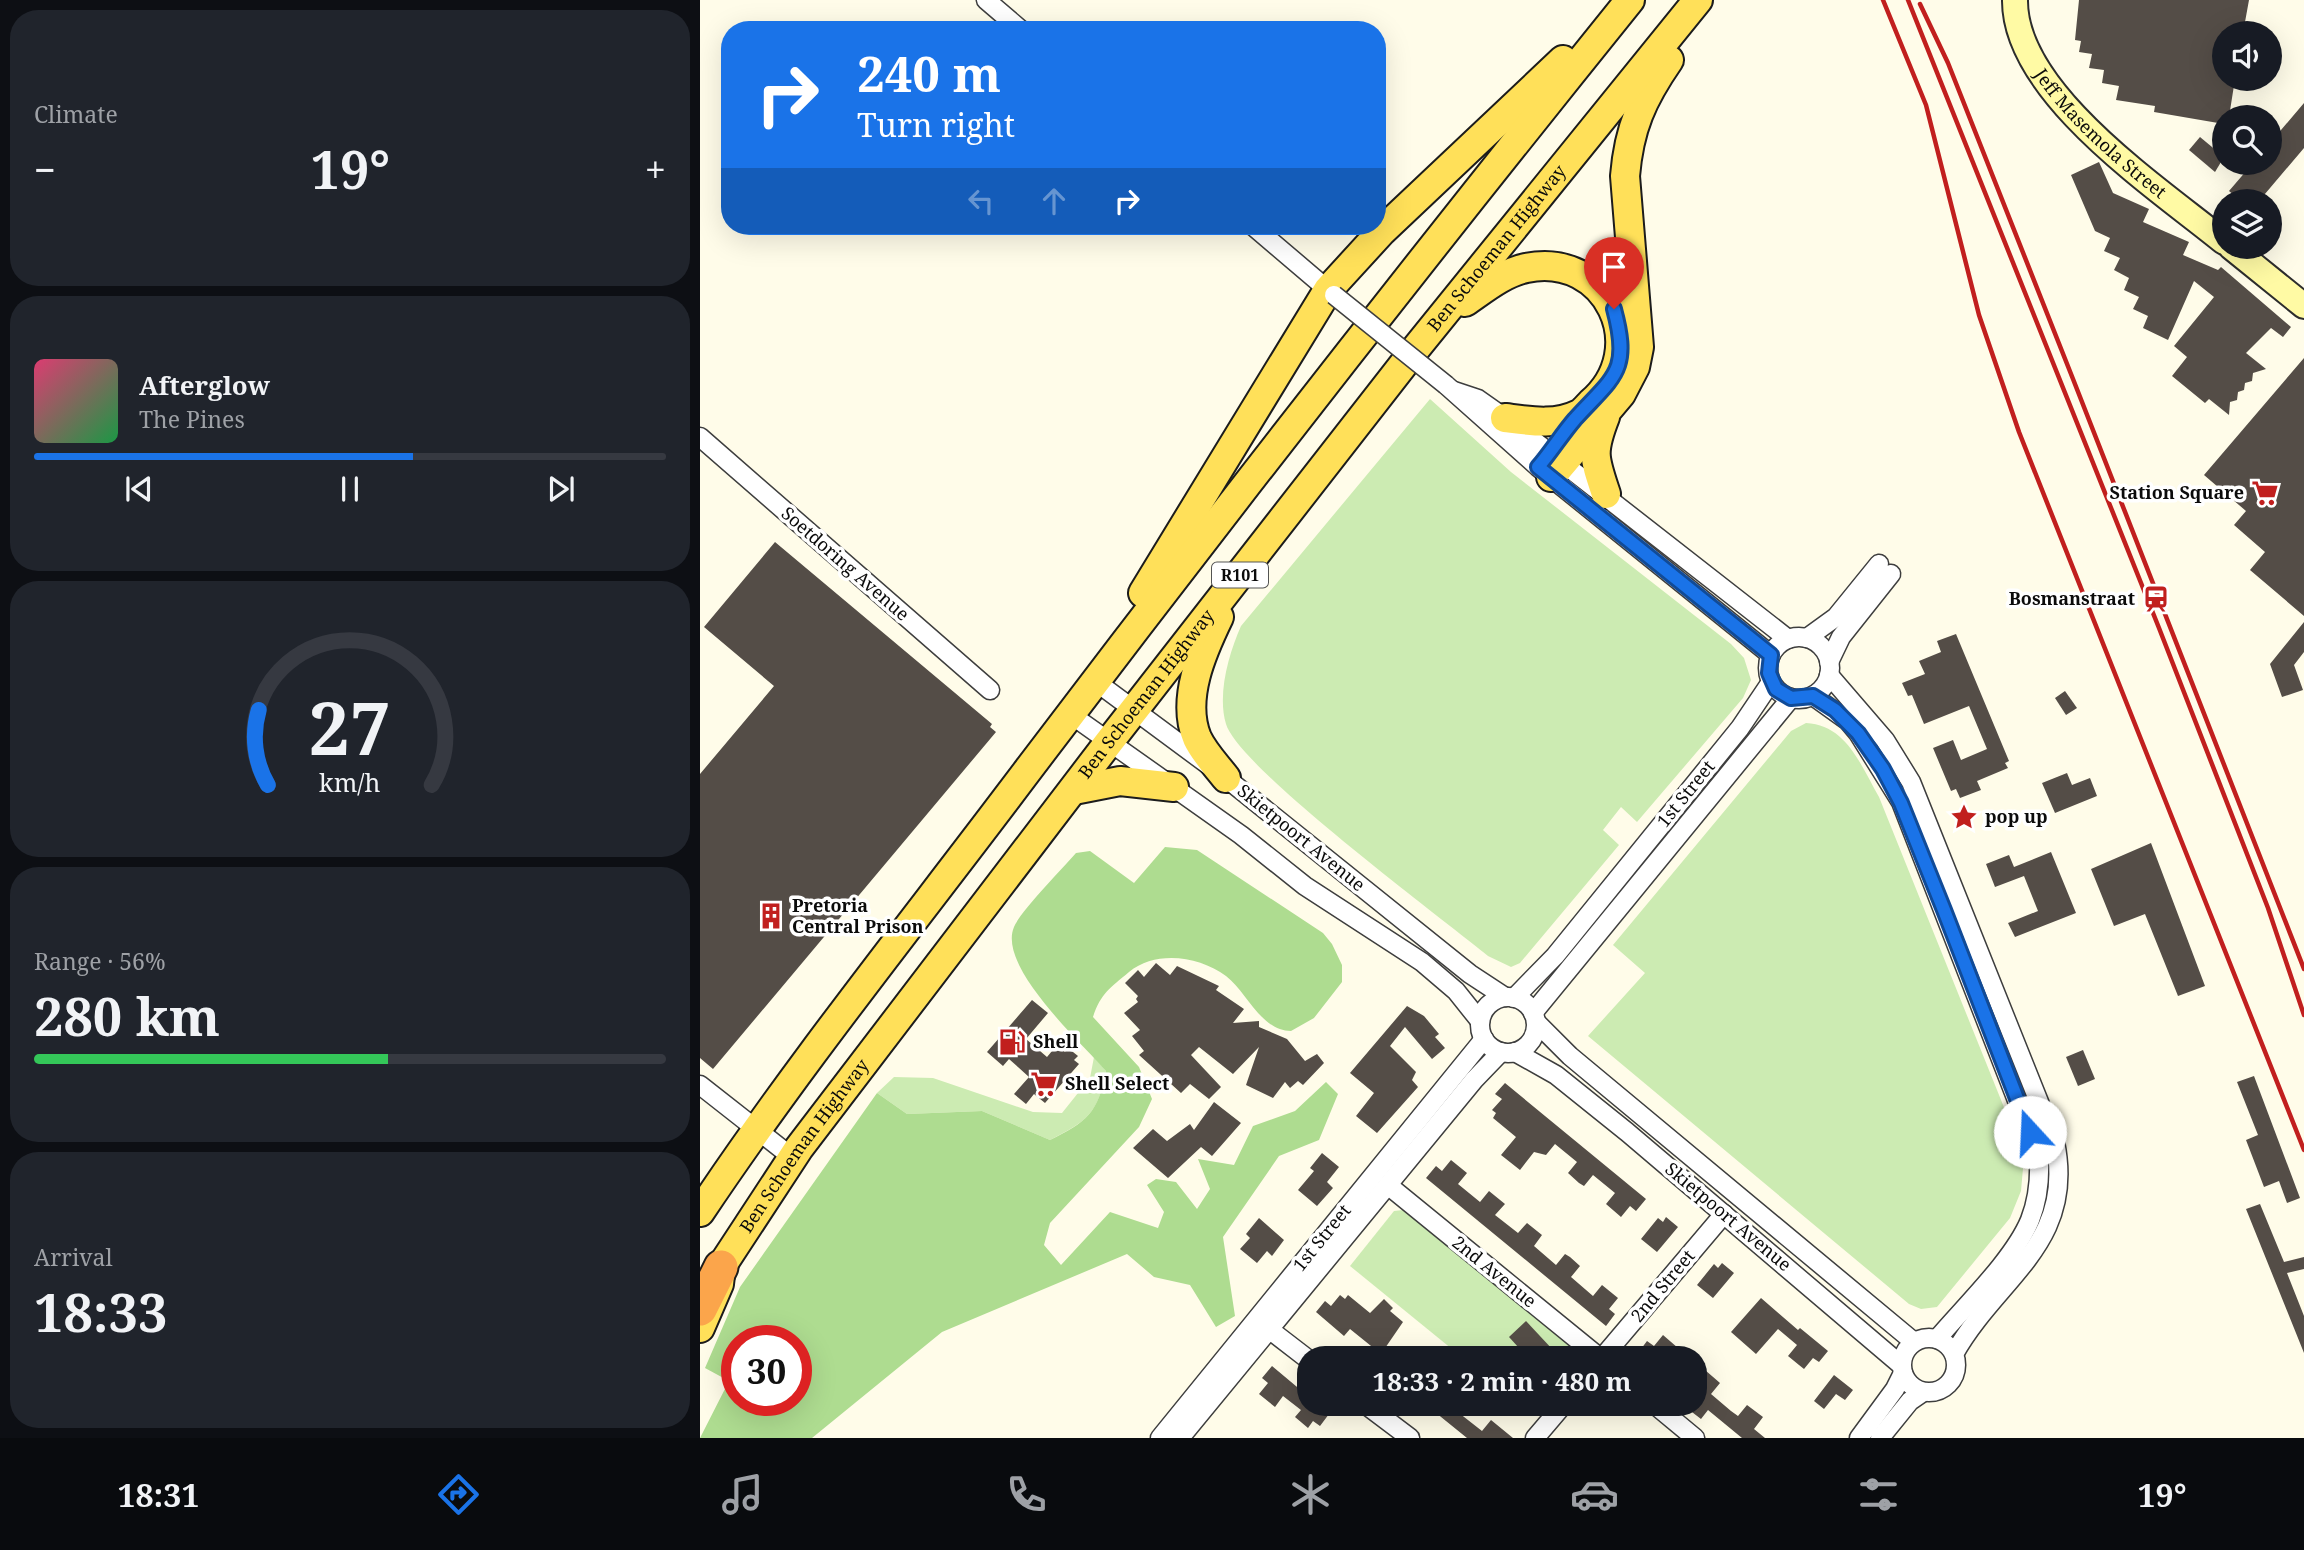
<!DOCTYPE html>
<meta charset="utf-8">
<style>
body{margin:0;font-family:"Noto Serif",serif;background:#20242c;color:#f1f3f6;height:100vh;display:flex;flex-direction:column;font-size:26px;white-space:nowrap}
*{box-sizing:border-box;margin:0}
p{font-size:23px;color:#9ea1a6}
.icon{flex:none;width:38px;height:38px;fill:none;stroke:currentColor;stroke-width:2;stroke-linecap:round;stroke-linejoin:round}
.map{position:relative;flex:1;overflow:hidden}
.drawer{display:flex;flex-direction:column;gap:10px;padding:10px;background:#0d0f14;width:700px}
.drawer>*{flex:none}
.guide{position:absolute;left:21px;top:21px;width:665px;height:214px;border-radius:28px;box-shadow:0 7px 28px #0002;background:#1a73e8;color:#fff;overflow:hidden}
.tools{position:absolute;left:1512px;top:21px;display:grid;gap:14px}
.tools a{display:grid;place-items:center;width:70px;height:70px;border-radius:50%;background:#171b24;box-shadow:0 7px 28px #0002;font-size:35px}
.speed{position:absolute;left:21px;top:1325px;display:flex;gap:14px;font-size:35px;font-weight:700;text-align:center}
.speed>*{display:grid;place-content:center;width:91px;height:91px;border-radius:50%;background:#171b24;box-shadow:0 7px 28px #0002;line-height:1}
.speed .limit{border:10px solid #d22;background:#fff;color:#111}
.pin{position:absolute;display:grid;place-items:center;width:60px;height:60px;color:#fff;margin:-72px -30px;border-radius:50% 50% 50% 0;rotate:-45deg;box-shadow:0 0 7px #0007}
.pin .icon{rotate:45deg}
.me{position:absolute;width:77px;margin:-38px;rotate:340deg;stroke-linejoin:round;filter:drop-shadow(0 0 5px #0008)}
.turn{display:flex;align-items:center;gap:24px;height:147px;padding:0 21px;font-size:32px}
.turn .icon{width:91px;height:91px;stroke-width:2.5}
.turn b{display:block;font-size:49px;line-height:60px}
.lanes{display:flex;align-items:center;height:66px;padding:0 21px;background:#0003;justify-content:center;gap:35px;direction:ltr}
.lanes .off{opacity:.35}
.big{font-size:52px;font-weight:700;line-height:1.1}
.drawer .widget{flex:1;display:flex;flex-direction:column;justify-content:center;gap:10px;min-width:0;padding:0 24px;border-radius:28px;background:#20242c}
.drawer .dial{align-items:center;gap:0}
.dial svg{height:182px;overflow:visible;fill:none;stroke:#363941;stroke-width:7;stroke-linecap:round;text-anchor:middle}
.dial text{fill:#f1f3f6;stroke:none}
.song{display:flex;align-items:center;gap:21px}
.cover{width:84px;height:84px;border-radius:10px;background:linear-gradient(135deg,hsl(340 70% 55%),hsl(140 70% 35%))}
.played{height:7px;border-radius:4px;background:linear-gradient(90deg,#1a73e8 60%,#363941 60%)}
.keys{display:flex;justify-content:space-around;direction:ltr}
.heat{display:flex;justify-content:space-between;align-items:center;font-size:38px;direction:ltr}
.charge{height:10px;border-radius:5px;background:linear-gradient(90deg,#34c759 56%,#363941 0)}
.trip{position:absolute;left:597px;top:1346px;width:410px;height:70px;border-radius:28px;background:#171b24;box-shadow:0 7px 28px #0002;font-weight:700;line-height:70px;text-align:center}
.tab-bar{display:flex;height:112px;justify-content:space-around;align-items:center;background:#090b0e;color:#9ea1a6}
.tab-bar .icon{width:49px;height:49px}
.tab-bar .current{color:#1a73e8}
.tab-bar b{font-size:32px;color:#f1f3f6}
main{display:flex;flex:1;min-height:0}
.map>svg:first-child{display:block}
.green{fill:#ccebb2}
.forest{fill:#aedc90;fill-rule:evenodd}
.building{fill:#544d47}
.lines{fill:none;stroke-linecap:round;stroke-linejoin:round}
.street-casing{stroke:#3e3e3e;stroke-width:21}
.secondary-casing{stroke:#2d2d2d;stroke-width:28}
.primary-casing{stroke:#1c1c1c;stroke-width:32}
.highway-casing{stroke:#1c1c1c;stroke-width:37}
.street{stroke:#fff;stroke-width:18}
.secondary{stroke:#fffaa4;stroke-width:24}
.primary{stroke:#ffe059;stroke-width:28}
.highway{stroke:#fba54b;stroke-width:33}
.rail{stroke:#c11f1e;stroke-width:4.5}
.street-bridge-casing{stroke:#3e3e3e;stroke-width:21;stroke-linecap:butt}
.street-bridge{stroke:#fff;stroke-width:18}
.route-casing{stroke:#114b97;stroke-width:18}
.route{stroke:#1a73e8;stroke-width:12}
.labels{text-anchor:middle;stroke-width:7;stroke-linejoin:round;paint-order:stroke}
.shield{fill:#fff;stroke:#545454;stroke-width:2}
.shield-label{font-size:16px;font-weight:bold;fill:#0b0b0b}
.street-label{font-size:18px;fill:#0b0b0b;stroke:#fff}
.poi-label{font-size:18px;font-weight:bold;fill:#0b0b0b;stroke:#fff;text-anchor:start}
</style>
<main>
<section class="drawer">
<div class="widget"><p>Climate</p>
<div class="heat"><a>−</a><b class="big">19°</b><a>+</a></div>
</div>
<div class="widget">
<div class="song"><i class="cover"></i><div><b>Afterglow</b><p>The Pines</p></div></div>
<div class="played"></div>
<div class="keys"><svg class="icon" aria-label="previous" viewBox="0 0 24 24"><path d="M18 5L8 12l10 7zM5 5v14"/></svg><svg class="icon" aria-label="pause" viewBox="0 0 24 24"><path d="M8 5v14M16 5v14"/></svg><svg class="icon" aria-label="next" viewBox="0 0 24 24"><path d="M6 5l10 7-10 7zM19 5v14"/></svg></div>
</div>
<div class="widget dial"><svg viewBox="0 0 100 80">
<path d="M14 69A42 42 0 1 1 86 69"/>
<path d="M14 69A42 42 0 0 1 10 36" stroke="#1a73e8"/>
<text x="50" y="56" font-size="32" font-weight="700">27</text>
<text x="50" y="72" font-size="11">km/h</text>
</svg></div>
<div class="widget"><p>Range · 56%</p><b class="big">280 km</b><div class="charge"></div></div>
<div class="widget"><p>Arrival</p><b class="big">18:33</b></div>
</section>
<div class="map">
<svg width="1604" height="1438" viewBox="0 0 1604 1438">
<rect width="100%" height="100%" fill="#fffce9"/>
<g class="green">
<path d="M730,399L811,472L1031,644L1044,658L1051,680L1043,698L937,822L921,807L903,830L919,845L820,963L811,967L788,956C742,918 539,768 526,724C517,694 529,653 541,626Z"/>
<path d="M1106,723C1147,725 1161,766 1179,797L1324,1157L1321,1191L1310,1218L1237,1307L1221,1309L1209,1304L888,1036L945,973L913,945L1091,731Z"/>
<path d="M394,1057L406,1071C398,1114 387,1121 350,1140L282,1111L207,1114L177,1093L194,1077L233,1078L333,1112L362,1113L390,1078Z"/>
<polygon points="703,1210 882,1354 885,1358 763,1358 650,1266 694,1211"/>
</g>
<path class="forest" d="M465,847L497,850L623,933L632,944L642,965V982L614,1018L591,1031C561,1031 547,992 526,976C499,956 456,950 429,972C410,988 401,993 393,1017L439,1067L452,1099L439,1127L350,1223L344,1245L361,1265L410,1212L458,1228L464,1212L447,1185L456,1179L476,1182L497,1209L510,1189L498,1159L534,1165L553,1126L595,1111L626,1082L638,1094L619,1140L579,1156L523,1237L535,1316L516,1327L490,1285L454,1277L427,1254L242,1332L112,1438H0L29,1381L5,1368L40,1287L177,1093L207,1114L282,1111L350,1140C387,1122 398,1113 406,1071C382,1043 297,967 314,927C320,912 362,869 376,853L390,851L434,883ZM37,1340H96V1400H37Z"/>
<g class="building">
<polygon points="1379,0 1549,0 1543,33 1524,33 1524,79 1535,79 1529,117 1524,117 1524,124 1454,112 1455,106 1416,100 1419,86 1402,83 1404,70 1389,68 1392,54 1379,52 1381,41 1375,40"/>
<polygon points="1604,103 1604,148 1559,201 1541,201 1529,191 1553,163 1570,163 1570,143"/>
<polygon points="1500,137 1524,157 1515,172 1489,150"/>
<polygon points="1399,162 1413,193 1449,209 1443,222 1489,242 1483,255 1518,270 1521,267 1591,327 1583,337 1571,328 1546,353 1566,369 1553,373 1552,381 1545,383 1544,390 1538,392 1537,400 1530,402 1529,415 1509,399 1505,403 1472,376 1487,357 1474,346 1514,297 1494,281 1468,340 1443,328 1448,316 1433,309 1439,297 1424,290 1429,278 1414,270 1420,258 1404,251 1410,238 1395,231 1371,175"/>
<polygon points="1604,358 1604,616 1550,570 1565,552 1534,525 1546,511 1504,475"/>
<polygon points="75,542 292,724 290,727 296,732 13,1069 0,1058 0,774 74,686 4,627"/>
<polygon points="1604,622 1604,652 1594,665 1603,690 1582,697 1570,664"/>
<polygon points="1256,634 1309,761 1305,763 1308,768 1277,781 1281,790 1260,798 1256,789 1251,791 1233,748 1253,740 1261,760 1287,749 1269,706 1224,724 1212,695 1208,696 1202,683 1225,674 1219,661 1241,652 1237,641"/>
<polygon points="1365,691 1377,708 1366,715 1355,698"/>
<polygon points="1367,773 1372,785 1390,778 1397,796 1355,813 1342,783"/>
<polygon points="1451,843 1505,986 1478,996 1445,914 1414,926 1391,869"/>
<polygon points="1351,852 1376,913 1315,937 1308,923 1338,911 1324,876 1295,887 1286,864 1309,855 1314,867"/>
<polygon points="456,963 470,975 477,966 519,986 516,990 544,1009 533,1023 559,1021 559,1027 587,1039 605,1061 617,1054 624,1063 603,1085 598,1081 590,1088 585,1082 573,1098 546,1085 559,1047 533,1074 499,1047 491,1055 521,1087 509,1099 490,1084 481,1093 439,1055 444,1051 432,1036 440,1030 424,1013 438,1002 436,999 438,996 425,983 438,970 444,977"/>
<polygon points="332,1000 348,1013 326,1039 347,1057 357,1045 365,1052 368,1048 378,1056 374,1060 379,1064 345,1103 334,1094 326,1104 314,1094 329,1077 309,1059 303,1066 287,1052"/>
<polygon points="707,1006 724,1016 739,1034 735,1037 745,1048 732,1059 705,1027 690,1046 716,1072 712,1080 718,1087 677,1133 656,1116 674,1093 650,1073"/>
<polygon points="1383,1050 1395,1079 1378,1086 1366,1057"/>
<polygon points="1554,1076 1600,1198 1587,1203 1579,1181 1564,1187 1546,1140 1558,1135 1537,1082"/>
<polygon points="805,1083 946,1199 936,1211 930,1206 921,1217 906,1204 915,1193 893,1175 884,1186 879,1183 868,1173 877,1162 855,1144 846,1155 834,1152 820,1170 801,1155 816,1137 793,1118 796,1113 792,1110 802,1099 795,1094"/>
<polygon points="514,1102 541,1123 512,1156 501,1147 468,1178 433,1148 453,1129 467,1141 490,1124 494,1130"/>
<polygon points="622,1153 639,1167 627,1182 633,1188 617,1206 598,1190 614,1171 610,1168"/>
<polygon points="751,1160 767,1173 758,1184 780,1202 789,1191 805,1204 795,1215 818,1233 827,1223 842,1235 834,1246 856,1265 865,1254 870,1257 880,1266 871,1277 893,1296 902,1285 918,1298 909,1309 915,1314 906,1326 726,1178 736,1166 742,1171"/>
<polygon points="1560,1204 1584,1262 1604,1257 1604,1269 1587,1273 1604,1316 1604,1353 1546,1209"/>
<polygon points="966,1217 978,1227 957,1252 941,1239 958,1218 963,1222"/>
<polygon points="559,1218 584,1240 572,1256 567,1251 557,1263 540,1249 550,1238 546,1234"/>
<polygon points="1022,1263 1034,1273 1013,1298 997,1285 1014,1264 1018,1268"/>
<polygon points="640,1295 645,1299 648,1295 670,1313 684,1299 693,1308 690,1311 703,1322 681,1354 650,1329 644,1336 616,1312 625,1301 631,1306"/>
<polygon points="1061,1298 1098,1330 1100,1328 1128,1351 1119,1362 1113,1358 1104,1369 1099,1365 1088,1356 1097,1345 1078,1329 1056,1354 1031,1332"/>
<polygon points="826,1321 853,1350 844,1358 828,1358 809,1337"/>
<polygon points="963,1335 978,1348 970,1358 944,1358 938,1353 947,1341 954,1346"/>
<polygon points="572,1366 609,1397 609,1404 616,1404 629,1414 620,1426 613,1421 608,1428 595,1417 601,1410 583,1396 575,1407 559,1394 568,1383 562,1378"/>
<polygon points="1005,1370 1020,1383 1011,1394 1031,1411 1038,1416 1047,1405 1063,1417 1054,1429 1065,1438 1042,1438 1008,1410 1001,1419 988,1409 994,1404 994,1383"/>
<polygon points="1134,1375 1153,1390 1145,1400 1136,1394 1124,1409 1114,1401"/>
<polygon points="725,1404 767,1404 759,1413 782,1431 791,1420 813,1438 767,1438"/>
</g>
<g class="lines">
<g class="street-casing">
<g id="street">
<polyline points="286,0 321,30"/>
<polyline points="553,226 634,295"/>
<polyline points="746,385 838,467 1071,655"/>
<polyline points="754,391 778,399 805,418 1088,639"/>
<polyline points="0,437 290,690"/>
<circle cx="1099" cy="668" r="31"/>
<polyline points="1107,638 1136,617 1179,564"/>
<polyline points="1129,662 1141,637 1191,574"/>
<path d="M1129,675L1185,740L1211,782L1355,1142C1376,1244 1298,1276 1254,1354"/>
<polyline points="395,681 526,778 770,974 805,997"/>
<path d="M1113,696L1148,721L1158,733L1201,802L1339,1157C1340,1179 1338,1200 1330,1220C1314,1259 1265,1306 1237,1339"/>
<polyline points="370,714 541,835 605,886 722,962 756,991 780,1021"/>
<circle cx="808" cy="1025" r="28"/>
<polyline points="814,998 855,956 1040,728 1071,682"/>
<polyline points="833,1013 1091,698"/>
<polyline points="836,1022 870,1056 1214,1342"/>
<polyline points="815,1052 856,1075 927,1132 1201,1365"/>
<polyline points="0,1085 93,1158"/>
<polyline points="689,1186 900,1358"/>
<polyline points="570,1330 609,1360"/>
<circle cx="1229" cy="1365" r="27"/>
<polyline points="902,1358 1024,1214"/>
<polyline points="665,1404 710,1438"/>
<polyline points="954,1404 995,1438"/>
<polyline points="460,1438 784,1039"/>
<polyline points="480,1438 774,1080 801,1052"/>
<polyline points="835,1438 864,1404"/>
<polyline points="1159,1438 1195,1389 1203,1373"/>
<polyline points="1180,1438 1210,1401 1223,1392"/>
</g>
</g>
<g class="secondary-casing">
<g id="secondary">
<path id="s1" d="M1315,0C1314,93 1458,188 1524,242"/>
<polyline points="1531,247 1604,306"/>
</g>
</g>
<g class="primary-casing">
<g id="primary">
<path d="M765,302C784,289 803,273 826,268C907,251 954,349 891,403C887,407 883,412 879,414C855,426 829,421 805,418"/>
<path d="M905,417C891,453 894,458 906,494"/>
<path d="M851,477L921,394L935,367L939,347L925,176C929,128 942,99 969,60"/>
<polyline points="443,593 628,290 682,231 863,60"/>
<path d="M519,617C502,652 481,699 497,738C504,753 516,765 526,778"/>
<polyline points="374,790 420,781 474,787"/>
<path d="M0,1212C95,1070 203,935 306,799C510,529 718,263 930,0"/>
<path id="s2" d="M0,1328L19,1284L21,1267L99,1148L409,742L717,347L998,0"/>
</g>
</g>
<g class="highway-casing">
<polyline id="highway" points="0,1309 21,1267"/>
</g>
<use href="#street" class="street"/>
<use href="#secondary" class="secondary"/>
<use href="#primary" class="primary"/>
<use href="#highway" class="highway"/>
<g class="rail">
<polyline points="1183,0 1226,105 1279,315 1319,432 1604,1150"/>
<polyline points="1208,0 1459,628 1568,908 1604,1015"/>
<polyline points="1220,4 1248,63 1373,379 1604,969"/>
</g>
<g class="street-bridge-casing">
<polyline id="street-bridge" points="634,295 746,385"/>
</g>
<use href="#street-bridge" class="street-bridge"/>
</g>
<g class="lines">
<g class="route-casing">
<path id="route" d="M914,309C931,372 914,376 875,419C862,434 851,452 838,467L1071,655L1069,673L1076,689L1091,698L1113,696L1135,710L1158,733L1183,769L1201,803L1244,910L1330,1132"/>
</g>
<use href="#route" class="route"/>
</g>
<defs>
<g id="supermarket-bare" transform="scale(2.1)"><path d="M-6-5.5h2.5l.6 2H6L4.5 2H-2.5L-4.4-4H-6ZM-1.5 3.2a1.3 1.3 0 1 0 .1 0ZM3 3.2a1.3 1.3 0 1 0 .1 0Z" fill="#c11f1e" stroke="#fff" stroke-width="2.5" paint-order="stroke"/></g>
<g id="station-bare" transform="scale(2.1)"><path d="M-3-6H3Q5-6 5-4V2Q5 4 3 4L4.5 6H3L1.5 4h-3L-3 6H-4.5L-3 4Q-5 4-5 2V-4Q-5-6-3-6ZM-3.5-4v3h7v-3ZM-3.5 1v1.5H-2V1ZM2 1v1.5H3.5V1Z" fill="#c11f1e" stroke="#fff" stroke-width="2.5" paint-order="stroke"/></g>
<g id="sight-bare" transform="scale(2.1)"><path d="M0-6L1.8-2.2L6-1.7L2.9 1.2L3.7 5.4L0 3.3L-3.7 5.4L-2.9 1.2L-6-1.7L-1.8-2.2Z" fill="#c11f1e" stroke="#fff" stroke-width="2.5" paint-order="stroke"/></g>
<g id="building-bare" transform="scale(2.1)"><path d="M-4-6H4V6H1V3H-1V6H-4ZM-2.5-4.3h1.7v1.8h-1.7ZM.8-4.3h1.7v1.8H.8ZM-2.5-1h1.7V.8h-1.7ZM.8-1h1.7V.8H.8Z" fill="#c11f1e" stroke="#fff" stroke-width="2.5" paint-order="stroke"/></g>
<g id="fuel-bare" transform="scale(2.1)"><path d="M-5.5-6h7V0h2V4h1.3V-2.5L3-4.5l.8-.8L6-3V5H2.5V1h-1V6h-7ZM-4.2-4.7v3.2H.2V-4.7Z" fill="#c11f1e" stroke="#fff" stroke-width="2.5" paint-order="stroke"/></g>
</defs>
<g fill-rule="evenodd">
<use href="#supermarket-bare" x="1565" y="493"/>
<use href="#station-bare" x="1456" y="599"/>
<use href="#sight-bare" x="1264" y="817"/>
<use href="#building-bare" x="71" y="916"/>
<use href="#fuel-bare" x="312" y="1042"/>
<use href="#supermarket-bare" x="344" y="1084"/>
</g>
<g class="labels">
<rect class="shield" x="512" y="562.5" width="56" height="25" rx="5"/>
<g class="shield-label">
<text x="540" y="581">R101</text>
</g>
<g class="street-label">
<text dy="6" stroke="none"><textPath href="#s1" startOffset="164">Jeff Masemola Street</textPath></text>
<text dy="6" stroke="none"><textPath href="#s2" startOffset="1346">Ben Schoeman Highway</textPath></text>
<text transform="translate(145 564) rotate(41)" y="6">Soetdoring Avenue</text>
<text dy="6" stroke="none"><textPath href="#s2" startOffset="779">Ben Schoeman Highway</textPath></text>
<text transform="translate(986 794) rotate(-51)" y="6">1st Street</text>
<text transform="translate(601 838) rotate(39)" y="6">Skietpoort Avenue</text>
<text dy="6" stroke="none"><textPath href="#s2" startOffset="212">Ben Schoeman Highway</textPath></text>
<text transform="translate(1028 1217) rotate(40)" y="6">Skietpoort Avenue</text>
<text transform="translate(622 1238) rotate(-51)" y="6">1st Street</text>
<text transform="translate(794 1272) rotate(39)" y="6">2nd Avenue</text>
<text transform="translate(963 1286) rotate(-50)" y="6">2nd Street</text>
</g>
<g class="poi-label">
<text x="1544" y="499" text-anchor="end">Station Square</text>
<text x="1435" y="605" text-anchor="end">Bosmanstraat</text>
<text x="1285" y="823">pop up</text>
<text x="92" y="912">Pretoria<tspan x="92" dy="21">Central Prison</tspan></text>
<text x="333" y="1048">Shell</text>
<text x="365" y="1090">Shell Select</text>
</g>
</g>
</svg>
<div class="tools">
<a><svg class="icon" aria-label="sound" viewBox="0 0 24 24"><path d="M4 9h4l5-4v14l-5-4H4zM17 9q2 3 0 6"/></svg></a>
<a><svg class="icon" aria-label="search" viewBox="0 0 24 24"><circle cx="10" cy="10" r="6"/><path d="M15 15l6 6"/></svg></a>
<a><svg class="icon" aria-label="layers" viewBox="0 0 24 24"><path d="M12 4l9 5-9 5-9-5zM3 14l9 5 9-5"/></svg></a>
</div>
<div class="speed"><div class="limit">30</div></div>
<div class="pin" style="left:914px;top:309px;background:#d93025"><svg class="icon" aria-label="arrive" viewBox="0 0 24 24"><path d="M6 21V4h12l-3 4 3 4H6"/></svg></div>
<svg class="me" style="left:1330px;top:1132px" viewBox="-20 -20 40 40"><circle r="19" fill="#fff"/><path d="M0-13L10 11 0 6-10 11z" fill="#1a73e8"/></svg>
<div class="trip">18:33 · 2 min · 480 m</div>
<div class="guide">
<div class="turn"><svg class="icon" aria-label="right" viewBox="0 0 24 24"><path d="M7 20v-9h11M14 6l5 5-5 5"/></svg><div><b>240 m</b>Turn right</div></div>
<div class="lanes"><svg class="icon off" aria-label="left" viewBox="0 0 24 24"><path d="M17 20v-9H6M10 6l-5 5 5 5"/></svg><svg class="icon off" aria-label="ahead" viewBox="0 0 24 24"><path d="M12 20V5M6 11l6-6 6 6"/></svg><svg class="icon" aria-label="right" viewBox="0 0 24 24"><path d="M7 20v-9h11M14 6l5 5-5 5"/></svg></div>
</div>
</div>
</main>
<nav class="tab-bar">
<b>18:31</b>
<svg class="icon current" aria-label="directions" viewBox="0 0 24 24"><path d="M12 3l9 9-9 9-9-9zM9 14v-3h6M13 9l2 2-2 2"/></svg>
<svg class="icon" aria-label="music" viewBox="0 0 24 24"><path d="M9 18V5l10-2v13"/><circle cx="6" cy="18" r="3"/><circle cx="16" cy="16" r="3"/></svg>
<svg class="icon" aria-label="phone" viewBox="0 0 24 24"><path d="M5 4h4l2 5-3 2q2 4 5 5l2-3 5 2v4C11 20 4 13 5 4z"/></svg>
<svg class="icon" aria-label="climate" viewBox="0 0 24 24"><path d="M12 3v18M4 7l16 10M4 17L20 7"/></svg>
<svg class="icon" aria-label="car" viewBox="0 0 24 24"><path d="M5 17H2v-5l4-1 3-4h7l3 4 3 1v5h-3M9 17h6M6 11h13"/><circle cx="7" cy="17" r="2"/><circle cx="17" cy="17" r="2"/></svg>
<svg class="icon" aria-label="filters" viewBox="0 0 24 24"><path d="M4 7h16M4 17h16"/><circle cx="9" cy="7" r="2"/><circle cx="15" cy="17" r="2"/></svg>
<b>19°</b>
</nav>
